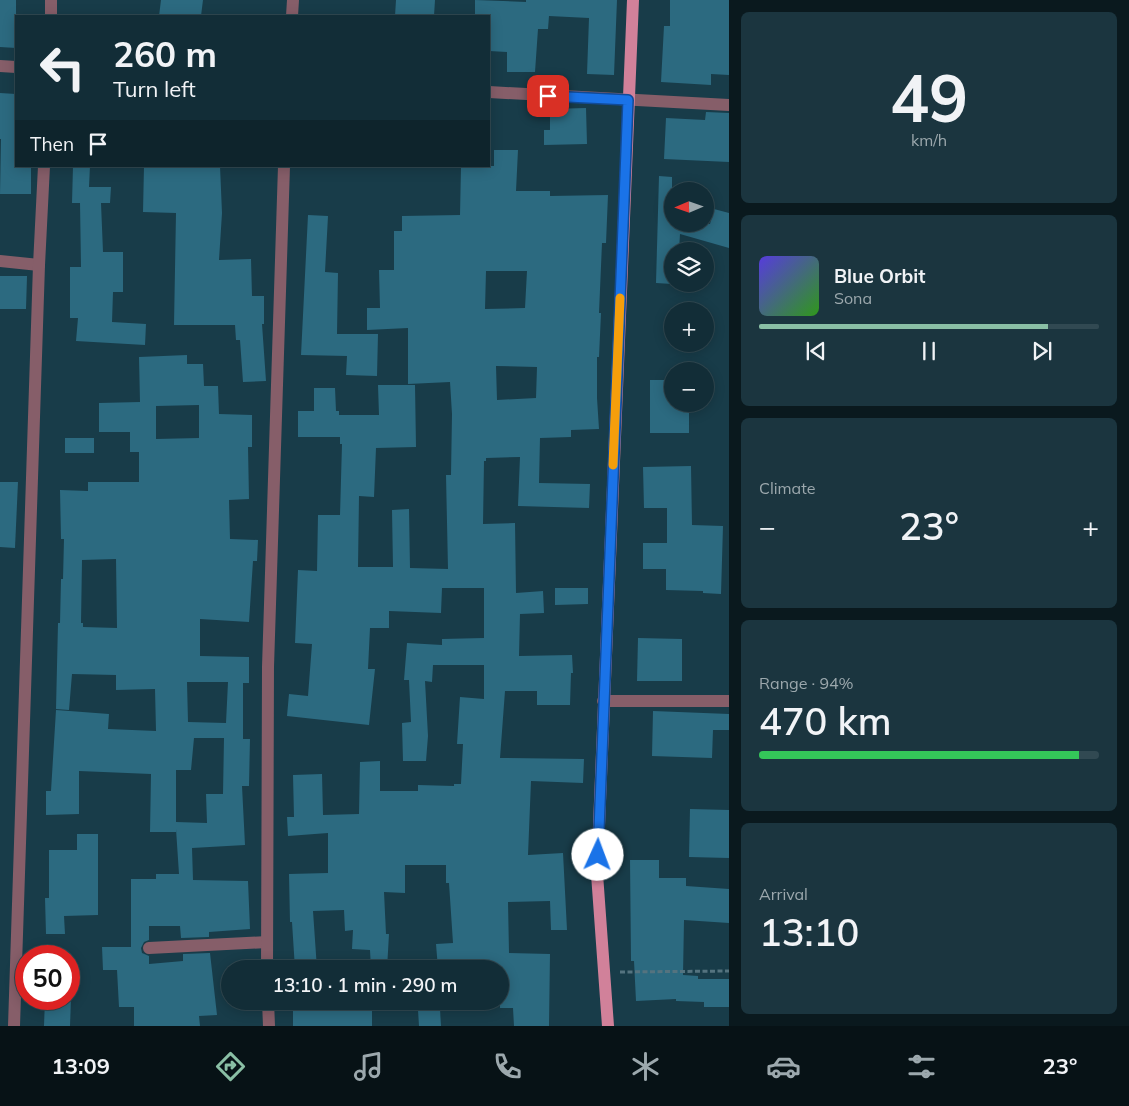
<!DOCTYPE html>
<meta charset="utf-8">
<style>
body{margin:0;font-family:Mulish,sans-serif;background:#1b353f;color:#f1f3f6;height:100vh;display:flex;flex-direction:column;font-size:19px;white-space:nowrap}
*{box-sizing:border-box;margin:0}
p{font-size:16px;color:#9ca8ad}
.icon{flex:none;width:28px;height:28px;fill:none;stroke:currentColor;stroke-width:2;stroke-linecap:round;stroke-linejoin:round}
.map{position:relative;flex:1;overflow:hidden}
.panel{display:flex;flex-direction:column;gap:12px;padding:12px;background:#0a191e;width:400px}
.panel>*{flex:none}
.top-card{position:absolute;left:15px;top:15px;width:475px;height:152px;border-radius:0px;box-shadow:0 2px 12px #0003,0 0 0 1px #314952;background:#122d37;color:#f1f3f6;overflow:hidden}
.needle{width:32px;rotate:268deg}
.tools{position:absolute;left:664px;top:182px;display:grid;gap:10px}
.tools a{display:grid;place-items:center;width:50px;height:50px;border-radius:50%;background:#122d37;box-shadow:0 2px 12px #0003,0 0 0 1px #314952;font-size:25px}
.speed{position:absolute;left:15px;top:945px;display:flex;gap:10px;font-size:25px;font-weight:700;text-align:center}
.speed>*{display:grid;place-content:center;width:65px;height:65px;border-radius:50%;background:#122d37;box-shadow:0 2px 12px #0003,0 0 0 1px #314952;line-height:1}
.speed .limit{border:8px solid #d22;background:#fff;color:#111}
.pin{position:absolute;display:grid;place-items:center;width:42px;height:42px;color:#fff;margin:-21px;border-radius:10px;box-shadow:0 2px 8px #0006}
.me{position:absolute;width:55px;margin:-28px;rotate:2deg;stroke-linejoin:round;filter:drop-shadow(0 0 4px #0008)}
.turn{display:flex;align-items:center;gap:18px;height:105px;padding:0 15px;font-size:22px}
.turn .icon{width:65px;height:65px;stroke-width:2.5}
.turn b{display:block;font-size:35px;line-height:42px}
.then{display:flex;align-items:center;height:48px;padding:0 15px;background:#0003;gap:10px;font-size:19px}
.big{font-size:38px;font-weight:600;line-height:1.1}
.panel .tile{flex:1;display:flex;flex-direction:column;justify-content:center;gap:8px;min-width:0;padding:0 18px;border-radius:8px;background:#1b353f}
.panel .dial{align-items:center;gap:0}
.dial b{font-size:65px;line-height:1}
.song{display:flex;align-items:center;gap:15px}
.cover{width:60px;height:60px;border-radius:8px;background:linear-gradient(135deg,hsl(250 70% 55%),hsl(110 70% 35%))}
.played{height:5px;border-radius:2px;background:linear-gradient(90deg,#8abfa5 85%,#314952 85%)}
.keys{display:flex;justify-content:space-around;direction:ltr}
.heat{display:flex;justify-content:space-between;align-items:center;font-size:28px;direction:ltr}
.charge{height:8px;border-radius:4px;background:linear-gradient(90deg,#34c759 94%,#314952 0)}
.trip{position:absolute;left:221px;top:960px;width:288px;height:50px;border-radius:25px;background:#122d37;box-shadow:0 2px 12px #0003,0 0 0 1px #314952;font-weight:600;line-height:50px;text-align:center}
.tab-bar{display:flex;height:80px;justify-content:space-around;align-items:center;background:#071216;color:#9ca8ad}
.tab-bar .icon{width:35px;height:35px}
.tab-bar .selected{color:#8abfa5}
.tab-bar b{font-size:22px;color:#f1f3f6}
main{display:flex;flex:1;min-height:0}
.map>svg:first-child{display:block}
.building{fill:#2c6a80;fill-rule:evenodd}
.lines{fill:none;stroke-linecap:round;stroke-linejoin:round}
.path{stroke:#54737f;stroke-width:3;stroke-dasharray:5 2.5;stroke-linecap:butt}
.minor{stroke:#865e69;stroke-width:12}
.major{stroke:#d1819a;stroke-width:12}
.route-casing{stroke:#114b97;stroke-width:12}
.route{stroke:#1a73e8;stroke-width:9}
.slow{stroke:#f59e0b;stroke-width:9}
</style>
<main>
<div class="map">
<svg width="729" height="1026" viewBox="0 0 729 1026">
<rect width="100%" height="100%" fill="#183c49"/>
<g class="building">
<polygon points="0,0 16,0 16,48 0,47"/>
<polygon points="161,0 203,0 201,16 159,16"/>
<polygon points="396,0 435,0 434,16 395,16"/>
<polygon points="475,0 526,2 526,0 617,0 614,75 587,74 589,18 549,16 548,29 538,29 535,72 507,72 507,52 489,51 489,16 475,16"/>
<polygon points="670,0 729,0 729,75 711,74 711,85 661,82 664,26 670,26"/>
<polygon points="0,93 16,94 16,166 31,166 31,194 0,194 1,139 0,139"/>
<polygon points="586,108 587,144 544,145 544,130 550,130 550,109"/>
<polygon points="706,112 729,113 729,162 664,159 666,118 705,120"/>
<path d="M494,150H518L516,191H550V196L608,195L606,243H602L599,313H601L599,357H597V398L599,429L571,430V437L540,438L539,483L590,484L589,508L518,506L520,457L486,458V461H484L483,524L515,523L516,593L543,591L544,613L520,614L519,656L572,655L573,673H571L570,705H537V691H505L500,758L584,759L583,783L531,781L528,855L563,853L567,930H551L550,901L508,902L509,953L550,954L549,1026H514L513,1008H500V969H438L436,944L453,943L449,883H446V865H405V893L384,892L386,934H389L387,969H371L370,950L352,949L353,930L345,931L344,910L313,911L317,969H295L292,922H290L289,874L328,873V833L288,836L287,817H294L293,775L322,774L323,815L359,814L360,762L380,761V791H418V785L454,786V784H461L463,744H457L460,697L484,699V665H433L432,682L425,681L428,736L426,761H403L402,723L411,722L409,680H404L407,643L442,645V639L484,638V588H442L441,613L389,611V628H370L368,669H375L369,725L287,716L289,694L308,696L312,644L295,643L298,570L317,571L318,515H340L342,444H340V437H298V411H314V388H335L336,411H339V415H379L378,385H415L416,447L376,448L374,497L359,496L358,567H393L392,510L409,509L410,568L448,569L446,475H451L452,414L450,382L408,384V328L367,330V308H380L379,270H394V231H402V216L460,215L461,166H494ZM486,271H527L525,308L485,309ZM496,366L537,367L536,398L497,400Z"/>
<polygon points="73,166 90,166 89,187 111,187 110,203 101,203 103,252 123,252 123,292 113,292 112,322 146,324 145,345 76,341 78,318 70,318 70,267 81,267 80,203 72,203"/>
<polygon points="144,166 220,166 222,213 219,260 251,259 252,296 264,296 264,324 262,324 266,381 243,382 240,340 236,340 235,325 174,325 176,213 143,212"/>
<polygon points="659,176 672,177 672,224 710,224 714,209 729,213 729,248 680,234 679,251 672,251 672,284 656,283"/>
<polygon points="308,215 328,216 325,272 338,273 337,334 378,334 377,376 346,375 347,356 301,355"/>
<polygon points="0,276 27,276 26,309 0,309"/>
<path d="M187,355V364H203L204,386H218L219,414L252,415V447H248L249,499L229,500L230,539L258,540L257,561H253L249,622L200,619V656L249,657V683H243V739H250L249,786H242L245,845L192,848L193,880L248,881L250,929L209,932V937L181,938L180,926H149V940L144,942L141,948L142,953L149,956V964L183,961V954L210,953L217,1015L199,1016L200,1026H134V1007H119L117,970H103L102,947H131V879H156V874H179L176,829V832H150L151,774L79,771V814L46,815V791H51L56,710L109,714L108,729L156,731L155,689L116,690V675L72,674L69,710L56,709L58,623H60L61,579H63L64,539H61L60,490L88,491V482H139V452H130V432H99V403L140,402L139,357ZM199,405V438L156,439V406ZM116,559L117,628L83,627V623H81L82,560ZM187,682H228L226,723L188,722ZM194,738H224L223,794H206L207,823L176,822V770H191Z"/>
<polygon points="650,380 672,380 672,404 689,404 689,433 650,433"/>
<rect x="65" y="438" width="29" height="15"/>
<polygon points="691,466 692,525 723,526 721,594 703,593 703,591 666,590 666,569 643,569 643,543 667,543 667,508 644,508 643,467"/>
<polygon points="0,482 18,482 15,548 0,547"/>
<polygon points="555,588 588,588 588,604 555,605"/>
<polygon points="638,638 682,639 682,681 637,681"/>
<polygon points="653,711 729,714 729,730 713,730 712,758 652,756"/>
<polygon points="690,809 729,810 729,858 689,857"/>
<polygon points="77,834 98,834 98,915 64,916 65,934 46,934 45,898 49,898 49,850 77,850"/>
<polygon points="630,860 659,860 659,878 686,878 686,886 729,889 729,923 684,920 683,975 698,976 698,979 729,979 729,1007 704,1007 704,1002 676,1001 676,999 636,1001 634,961 631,961"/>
<polygon points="45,999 71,999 70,1026 44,1026"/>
<rect x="293" y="1001" width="79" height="25"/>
<polygon points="440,1009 441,1026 419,1026 418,1010"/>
</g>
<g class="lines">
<polyline class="path" points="620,972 729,971"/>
<g class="minor">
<polyline points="51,16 51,0"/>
<polyline points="292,16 293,0"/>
<polyline points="0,66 16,67"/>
<polyline points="489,92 729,105"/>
<polyline points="0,261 39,265"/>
<polyline points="603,701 729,701"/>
<polyline points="149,948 267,942"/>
<polyline points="267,969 268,667 284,166"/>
<polyline points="268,1001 269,1026"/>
<polyline points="14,1026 39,265 44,166"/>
</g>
<polyline class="major" points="608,1026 597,874 633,0"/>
</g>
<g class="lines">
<g class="route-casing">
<polyline id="route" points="548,96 628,100 598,855"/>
</g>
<use href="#route" class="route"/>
<polyline class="slow" points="613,465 620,298"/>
</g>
</svg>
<div class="tools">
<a><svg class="needle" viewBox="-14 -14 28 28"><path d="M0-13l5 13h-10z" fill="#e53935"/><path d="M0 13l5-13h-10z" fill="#9ca8ad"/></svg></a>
<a><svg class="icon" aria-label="layers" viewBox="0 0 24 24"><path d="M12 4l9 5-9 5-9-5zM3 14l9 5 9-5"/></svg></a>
<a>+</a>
<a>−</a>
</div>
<div class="speed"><div class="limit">50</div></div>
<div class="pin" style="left:548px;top:96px;background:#d93025"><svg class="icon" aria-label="arrive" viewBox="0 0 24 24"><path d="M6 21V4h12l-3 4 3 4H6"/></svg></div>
<svg class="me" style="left:598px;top:855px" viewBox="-20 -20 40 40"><circle r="19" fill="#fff"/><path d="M0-13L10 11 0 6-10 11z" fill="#1a73e8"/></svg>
<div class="trip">13:10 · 1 min · 290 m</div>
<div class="top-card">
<div class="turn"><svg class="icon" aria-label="left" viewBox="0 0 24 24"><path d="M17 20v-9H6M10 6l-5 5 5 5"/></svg><div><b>260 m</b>Turn left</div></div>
<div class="then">Then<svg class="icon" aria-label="arrive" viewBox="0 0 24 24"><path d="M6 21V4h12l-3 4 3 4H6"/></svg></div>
</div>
</div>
<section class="panel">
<div class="tile dial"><b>49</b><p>km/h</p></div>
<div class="tile">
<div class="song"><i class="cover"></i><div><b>Blue Orbit</b><p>Sona</p></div></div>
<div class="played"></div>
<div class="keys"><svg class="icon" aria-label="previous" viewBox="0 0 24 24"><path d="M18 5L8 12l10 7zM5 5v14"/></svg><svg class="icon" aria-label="pause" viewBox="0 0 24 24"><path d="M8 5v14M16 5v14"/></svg><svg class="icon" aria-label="next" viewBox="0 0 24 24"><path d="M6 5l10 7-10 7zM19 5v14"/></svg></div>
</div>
<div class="tile"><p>Climate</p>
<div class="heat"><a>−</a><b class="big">23°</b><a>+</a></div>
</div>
<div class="tile"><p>Range · 94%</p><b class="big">470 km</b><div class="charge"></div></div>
<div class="tile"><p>Arrival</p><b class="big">13:10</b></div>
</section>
</main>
<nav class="tab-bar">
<b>13:09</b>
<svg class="icon selected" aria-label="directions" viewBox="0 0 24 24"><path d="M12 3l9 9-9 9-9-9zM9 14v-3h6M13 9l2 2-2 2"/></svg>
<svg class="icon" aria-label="music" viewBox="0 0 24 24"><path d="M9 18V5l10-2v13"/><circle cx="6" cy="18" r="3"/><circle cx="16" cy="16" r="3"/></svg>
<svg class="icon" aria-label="phone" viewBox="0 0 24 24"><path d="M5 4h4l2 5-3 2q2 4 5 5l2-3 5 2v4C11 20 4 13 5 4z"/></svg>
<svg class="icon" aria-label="climate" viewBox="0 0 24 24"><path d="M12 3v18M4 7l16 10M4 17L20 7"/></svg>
<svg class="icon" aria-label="car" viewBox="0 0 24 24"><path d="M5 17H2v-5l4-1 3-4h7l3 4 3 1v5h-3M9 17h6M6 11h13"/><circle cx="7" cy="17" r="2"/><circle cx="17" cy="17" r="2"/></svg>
<svg class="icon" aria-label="filters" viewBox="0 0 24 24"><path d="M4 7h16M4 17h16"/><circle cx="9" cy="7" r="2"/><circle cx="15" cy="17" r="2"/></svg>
<b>23°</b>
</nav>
